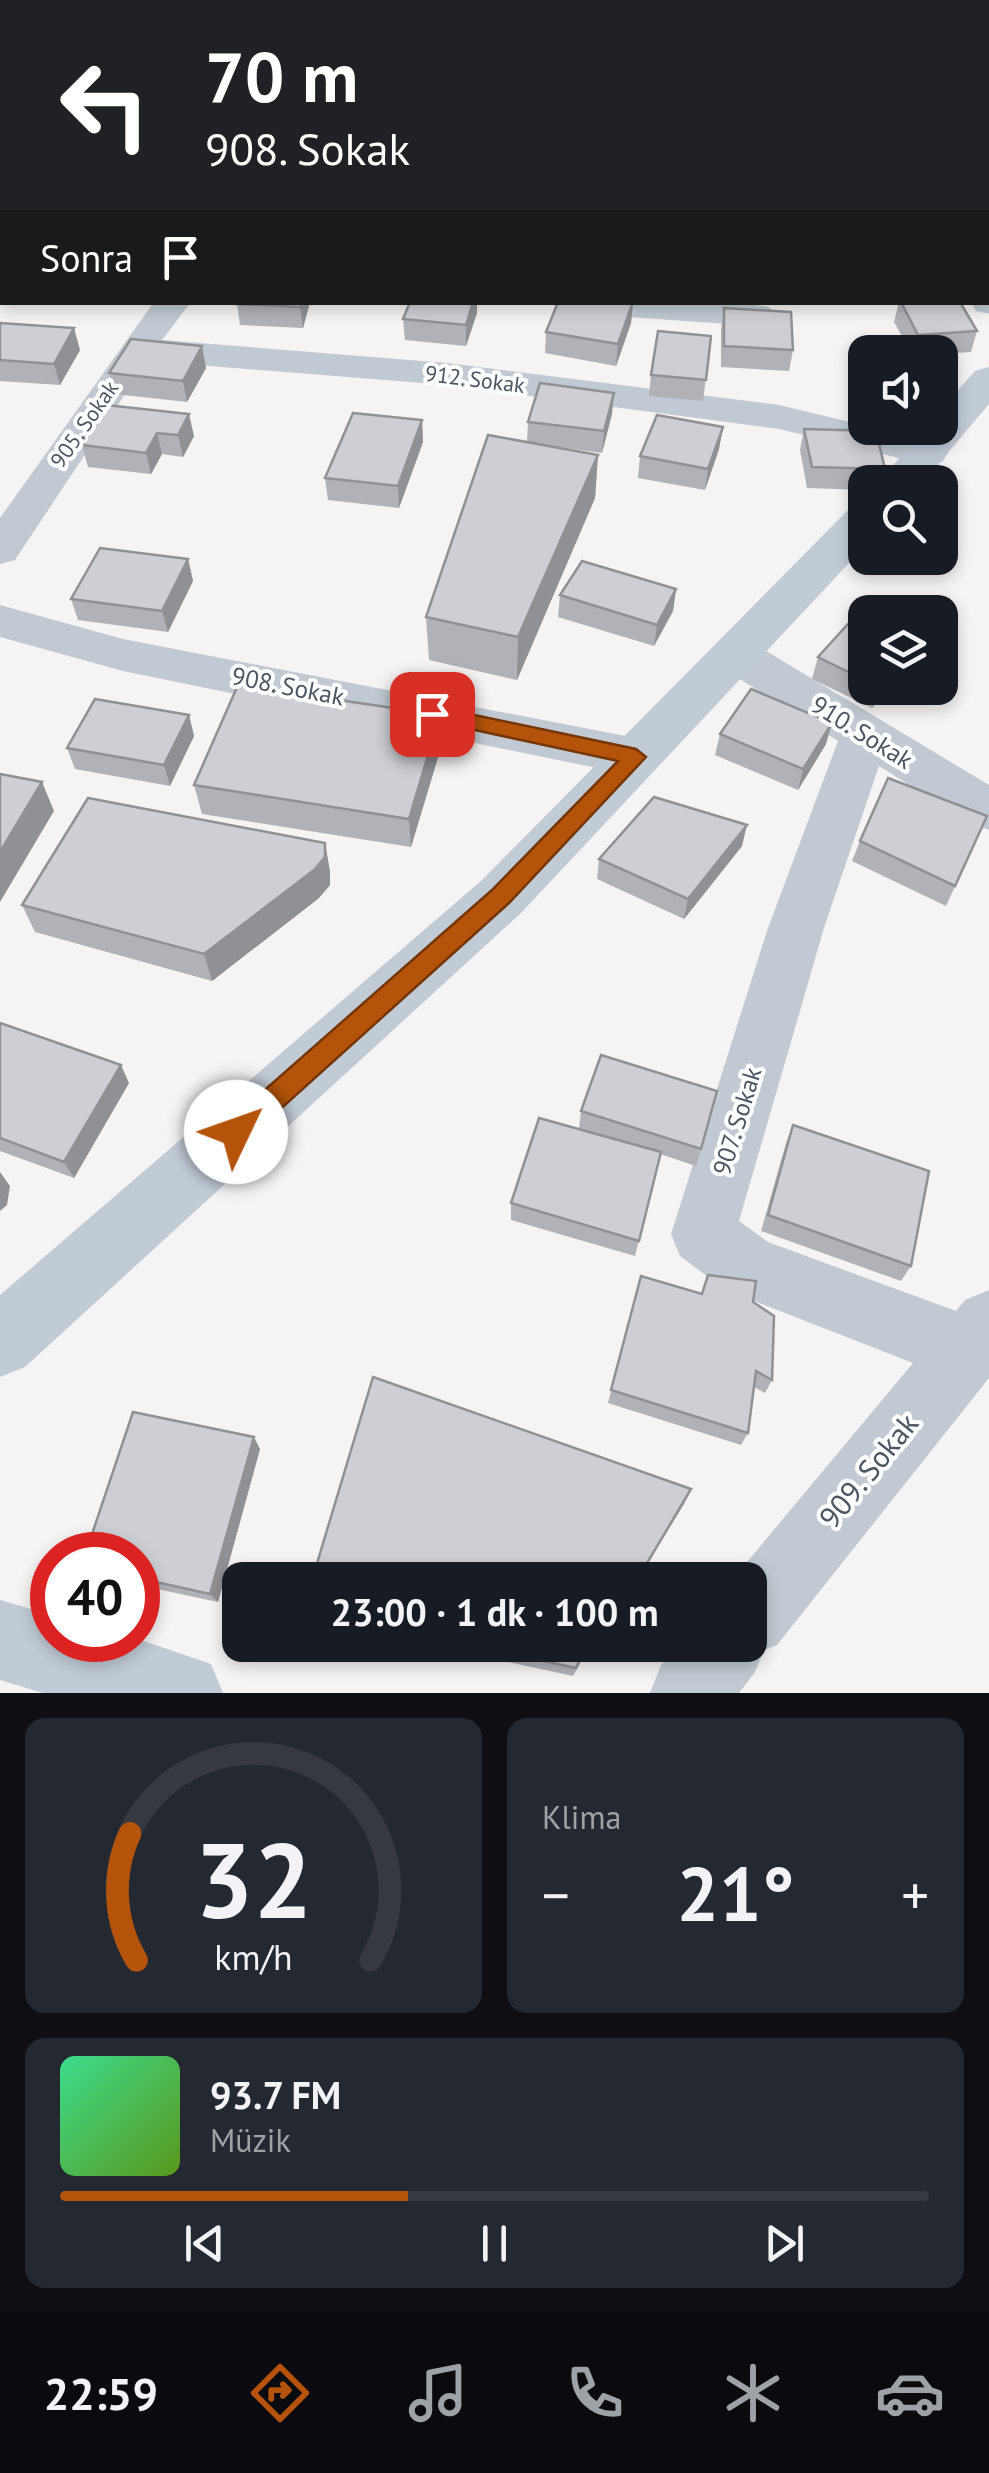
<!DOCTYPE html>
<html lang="tr">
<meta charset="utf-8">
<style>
body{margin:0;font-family:"PT Sans",sans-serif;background:#242831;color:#f1f3f6;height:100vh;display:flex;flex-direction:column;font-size:38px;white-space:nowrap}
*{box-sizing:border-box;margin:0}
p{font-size:32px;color:#9ea1a6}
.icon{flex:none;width:55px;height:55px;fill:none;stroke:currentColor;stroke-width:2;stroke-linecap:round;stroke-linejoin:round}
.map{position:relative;height:1693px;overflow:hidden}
.sheet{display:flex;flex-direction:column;gap:25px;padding:25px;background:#0d0f14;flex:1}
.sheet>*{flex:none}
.banner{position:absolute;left:0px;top:0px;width:990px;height:305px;box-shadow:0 5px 15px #0003;background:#202124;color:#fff;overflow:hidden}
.buttons{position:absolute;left:848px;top:335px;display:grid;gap:20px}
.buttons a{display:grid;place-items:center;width:110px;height:110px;border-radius:20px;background:#171b24;box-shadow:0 5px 15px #0003;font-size:50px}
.speed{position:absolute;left:30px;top:1532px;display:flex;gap:20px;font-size:50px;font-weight:700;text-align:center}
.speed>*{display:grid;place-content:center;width:130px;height:130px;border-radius:50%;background:#171b24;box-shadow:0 5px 15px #0003;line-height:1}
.speed .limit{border:15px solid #d22;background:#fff;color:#111}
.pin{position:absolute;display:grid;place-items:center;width:85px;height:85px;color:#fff;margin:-42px;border-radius:20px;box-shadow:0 5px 15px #0006}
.me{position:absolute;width:110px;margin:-55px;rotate:48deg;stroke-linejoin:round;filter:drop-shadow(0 0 8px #0008)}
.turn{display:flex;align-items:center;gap:35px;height:210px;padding:0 40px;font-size:45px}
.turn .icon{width:130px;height:130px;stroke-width:2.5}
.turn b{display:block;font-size:70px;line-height:85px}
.then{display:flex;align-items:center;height:95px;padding:0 40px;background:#0003;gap:20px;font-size:38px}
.big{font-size:75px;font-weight:800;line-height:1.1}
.sheet .tile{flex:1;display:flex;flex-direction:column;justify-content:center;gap:15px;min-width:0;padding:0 35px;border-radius:20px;background:#242831}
.sheet .dial{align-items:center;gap:0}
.dial svg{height:260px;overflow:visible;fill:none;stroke:#363941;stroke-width:7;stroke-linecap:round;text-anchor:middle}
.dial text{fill:#f1f3f6;stroke:none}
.song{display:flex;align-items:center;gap:30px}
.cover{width:120px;height:120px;border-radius:15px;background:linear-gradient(135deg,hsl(150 70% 55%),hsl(90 70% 35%))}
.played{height:10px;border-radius:5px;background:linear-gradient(90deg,#b45309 40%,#363941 40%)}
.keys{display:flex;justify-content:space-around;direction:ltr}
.heat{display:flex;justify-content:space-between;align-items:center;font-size:55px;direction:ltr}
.sheet .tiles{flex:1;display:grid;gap:25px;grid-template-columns:1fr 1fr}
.tile:last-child{grid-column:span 2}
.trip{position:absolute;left:222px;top:1562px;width:545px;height:100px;border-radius:20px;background:#171b24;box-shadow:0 5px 15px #0003;font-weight:800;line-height:100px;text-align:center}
.tab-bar{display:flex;height:160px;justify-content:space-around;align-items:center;background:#090b0e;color:#9ea1a6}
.tab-bar .icon{width:70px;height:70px}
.tab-bar .active{color:#b45309}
.tab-bar b{font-size:45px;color:#f1f3f6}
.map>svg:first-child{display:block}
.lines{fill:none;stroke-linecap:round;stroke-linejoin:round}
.street{fill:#c1cad2;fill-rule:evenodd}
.secondary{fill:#c1cbd6;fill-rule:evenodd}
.wall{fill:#b0b2b7}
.shaded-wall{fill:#909195}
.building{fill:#cdcfd5;stroke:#909195;stroke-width:2.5}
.route{fill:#b45309;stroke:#753606;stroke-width:2.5}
.labels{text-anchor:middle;stroke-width:8;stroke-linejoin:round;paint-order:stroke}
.far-street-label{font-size:22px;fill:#4a5661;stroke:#fff}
.street-label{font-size:25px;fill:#4a5661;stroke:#fff}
.near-street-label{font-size:30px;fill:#4a5661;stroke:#fff}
</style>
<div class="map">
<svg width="989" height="1693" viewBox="0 0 989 1693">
<rect width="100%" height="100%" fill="#f5f3f3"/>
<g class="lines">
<g class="street">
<rect x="233" y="0" width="26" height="2"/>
<polygon points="988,290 989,291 989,314 976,311 971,302 988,302"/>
<polygon points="154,302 191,302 162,340 447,363 779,405 942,444 948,453 942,462 928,465 779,429 447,385 147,361 15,560 0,564 0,518"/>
<polygon points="553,302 732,302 769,307 774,315 769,323 756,326 571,313 558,310"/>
<polygon points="0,605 123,639 636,738 654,744 661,757 654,770 636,776 123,671 0,637"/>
<polygon points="735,638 751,642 989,785 989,830 971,824 879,766 824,928 739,1221 768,1242 956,1311 965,1300 989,1290 989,1378 777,1645 764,1650 755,1672 739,1693 650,1693 661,1665 678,1645 750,1645 750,1580 732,1580 913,1363 724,1289 680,1256 671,1234 768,928 838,741 719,666 712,654 719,642"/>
</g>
<g class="secondary">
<polygon points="640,0 671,0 673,2 642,2"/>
<polygon points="2,30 2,52 0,53 0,31"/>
<polygon points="989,367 989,404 923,482 879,482 925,428 940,428 940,410 975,371"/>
<polygon points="865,505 865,546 521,913 25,1367 0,1377 0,1295 481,881 849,509"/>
<polygon points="0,1600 52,1615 52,1640 138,1639 211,1664 223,1693 43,1693 0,1680"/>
</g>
</g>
<g class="wall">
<polygon points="988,42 989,42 989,86 988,84"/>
<polygon points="2,69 2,100 1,100 0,73"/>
<rect x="0" y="147" width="2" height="59"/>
<polygon points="310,302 303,328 240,325 237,304"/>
<polygon points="410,302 477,302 477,313 466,346 405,340 403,319"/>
<polygon points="633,302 631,323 616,366 545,353 546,332"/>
<polygon points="899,302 960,302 977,331 971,352 940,354 940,352 911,352 894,322"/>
<polygon points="724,308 793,350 789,371 721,367 721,329"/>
<polygon points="0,323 80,350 60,385 0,381"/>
<polygon points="711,336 703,401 649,396 651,375"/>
<polygon points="206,368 187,402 115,394 109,373"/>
<polygon points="106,405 194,436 183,457 162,454 151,474 88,467 82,445"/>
<polygon points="612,414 602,453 552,446 598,455 595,498 517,680 429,660 426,617 527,442 528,422"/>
<polygon points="422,420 423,442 399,508 328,500 325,478"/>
<polygon points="723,427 719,449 705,490 638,478 640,456"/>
<polygon points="804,429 885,469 881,482 865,482 865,490 807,488 800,450"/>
<polygon points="188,559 193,581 168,632 78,620 71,599"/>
<polygon points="676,589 673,611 654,646 558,617 560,595"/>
<polygon points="865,618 865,688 889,688 872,708 812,679 818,657"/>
<polygon points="189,715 194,736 170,786 75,769 67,748"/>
<polygon points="440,715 442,744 411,847 202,814 194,785"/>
<polygon points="720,734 826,744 798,790 715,755"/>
<polygon points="987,816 946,906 852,861 860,841"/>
<polygon points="325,843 330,872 330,885 319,898 212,981 35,932 22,905"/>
<polygon points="742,846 684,919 597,879 599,859"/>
<polygon points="0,1023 129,1083 74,1178 0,1151"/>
<polygon points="717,1091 696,1166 660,1154 635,1256 511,1220 511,1203 579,1128 581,1111"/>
<polygon points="793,1125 911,1266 901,1281 761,1231 786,1143"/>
<polygon points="708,1275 753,1302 772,1380 765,1393 754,1387 748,1433 741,1445 608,1403 641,1276 702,1294"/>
<polygon points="260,1449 218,1602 138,1585 138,1555"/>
<polygon points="691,1489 638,1580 312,1580"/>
<polygon points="428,1645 587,1645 583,1658 573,1676"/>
</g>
<g class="shaded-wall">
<polygon points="301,302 310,302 303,328 300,307"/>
<polygon points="473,302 477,302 477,313 466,346 466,325"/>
<polygon points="633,302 631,323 616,366 618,344"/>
<polygon points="74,328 80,350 60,385 54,364"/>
<polygon points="202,346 206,368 187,402 183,381"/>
<polygon points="614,393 612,414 602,453 604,431"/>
<polygon points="189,414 194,436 183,457 178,435"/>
<polygon points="422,420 423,442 399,508 398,486"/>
<polygon points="723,427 719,449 705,490 708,469"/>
<polygon points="157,433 162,454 151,474 146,453"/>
<polygon points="598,455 595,498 517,680 518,637"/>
<polygon points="188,559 193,581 168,632 162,611"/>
<polygon points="676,589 673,611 654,646 657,625"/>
<polygon points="879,688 889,688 872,708"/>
<polygon points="189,715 194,736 170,786 164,765"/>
<polygon points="440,715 442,744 411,847 409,819"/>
<polygon points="832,723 826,744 798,790 803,769"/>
<polygon points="42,782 54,811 0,902 0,852"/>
<polygon points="747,825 742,846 684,919 688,899"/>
<polygon points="325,843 330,872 330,885 319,898 212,981 204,954"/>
<polygon points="121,1065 129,1083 74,1178 64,1162"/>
<polygon points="0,1172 10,1186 7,1205 0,1211"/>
<polygon points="254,1437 260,1449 218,1602 210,1594"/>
<polygon points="691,1489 684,1504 637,1580 640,1575"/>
</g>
<g class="building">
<polygon points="858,0 960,0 961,2 859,2"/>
<rect x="0" y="147" width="2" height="39"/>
<polygon points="238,302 301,302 300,307 237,304"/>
<polygon points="410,302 473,302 466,325 403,319"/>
<polygon points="558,302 633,302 618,344 546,332"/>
<polygon points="901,302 960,302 977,331 918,335"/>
<polygon points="724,308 791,312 793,350 724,346"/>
<polygon points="0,323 74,328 54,364 0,360"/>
<polygon points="658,331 711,336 706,380 651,375"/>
<polygon points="131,339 202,346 183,381 109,373"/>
<polygon points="540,383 614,393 604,431 528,422"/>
<polygon points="106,405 189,414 178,435 157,433 146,453 82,445"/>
<polygon points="353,413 422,420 398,486 325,478"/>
<polygon points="657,415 723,427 708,469 640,456"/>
<polygon points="804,429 876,431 885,469 812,467"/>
<polygon points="488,435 598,455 518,637 426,617"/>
<polygon points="100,548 188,559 162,611 71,599"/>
<polygon points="582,561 676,589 657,625 560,595"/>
<polygon points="857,614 865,618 865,680 818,657"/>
<polygon points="238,685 440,715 409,819 194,785"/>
<polygon points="751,689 832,723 803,769 720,734"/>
<polygon points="95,699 189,715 164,765 67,748"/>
<polygon points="0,774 42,782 0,852"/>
<polygon points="888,778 987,816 955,886 860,841"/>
<polygon points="654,797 747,825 688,899 599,859"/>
<polygon points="88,798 325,843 325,857 314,870 204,954 22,905"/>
<polygon points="0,1023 121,1065 64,1162 0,1138"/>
<polygon points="601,1055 717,1091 701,1149 581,1111"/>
<polygon points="539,1118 661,1152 639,1241 511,1203"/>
<polygon points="793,1125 929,1171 911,1266 768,1215"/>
<polygon points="708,1275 756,1281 753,1302 774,1316 772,1380 756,1371 748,1433 611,1390 641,1276 702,1294"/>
<polygon points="373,1377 691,1489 640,1575 625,1569 623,1580 312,1580"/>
<polygon points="133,1412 254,1437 210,1594 138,1578 138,1555 85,1555"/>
<polygon points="471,1645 587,1645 576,1668"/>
</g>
<polygon class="route" points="432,706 636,749 646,757 509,903 245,1141 236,1144 226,1141 222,1132 226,1124 492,890 618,761 424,719 421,714 424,709"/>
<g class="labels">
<g class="far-street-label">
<text transform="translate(475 379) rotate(7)" y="8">912. Sokak</text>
<text transform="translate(84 424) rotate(-55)" y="8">905. Sokak</text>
</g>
<g class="street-label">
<text transform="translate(288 686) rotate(11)" y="9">908. Sokak</text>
<text transform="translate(862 732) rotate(32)" y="9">910. Sokak</text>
<text transform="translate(737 1121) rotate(-73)" y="9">907. Sokak</text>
</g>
<g class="near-street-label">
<text transform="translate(869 1471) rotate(-51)" y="10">909. Sokak</text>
</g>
</g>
</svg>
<div class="buttons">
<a><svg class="icon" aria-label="sound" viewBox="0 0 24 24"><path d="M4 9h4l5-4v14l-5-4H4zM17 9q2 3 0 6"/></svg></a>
<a><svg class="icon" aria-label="search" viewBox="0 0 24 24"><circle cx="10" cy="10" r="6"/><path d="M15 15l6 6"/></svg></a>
<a><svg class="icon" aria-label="layers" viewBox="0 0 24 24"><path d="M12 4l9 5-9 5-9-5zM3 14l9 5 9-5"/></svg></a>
</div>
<div class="speed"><div class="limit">40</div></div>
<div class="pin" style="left:432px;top:714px;background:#d93025"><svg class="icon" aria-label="arrive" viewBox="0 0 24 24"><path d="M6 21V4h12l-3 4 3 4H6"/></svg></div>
<svg class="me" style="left:236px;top:1132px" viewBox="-20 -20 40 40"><circle r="19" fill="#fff"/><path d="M0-13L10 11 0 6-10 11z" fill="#b45309"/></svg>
<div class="trip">23:00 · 1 dk · 100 m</div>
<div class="banner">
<div class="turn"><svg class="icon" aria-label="left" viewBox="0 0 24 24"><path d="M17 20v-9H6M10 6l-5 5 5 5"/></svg><div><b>70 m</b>908. Sokak</div></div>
<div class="then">Sonra<svg class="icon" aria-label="arrive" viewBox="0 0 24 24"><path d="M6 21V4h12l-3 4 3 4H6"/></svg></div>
</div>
</div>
<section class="sheet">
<div class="tiles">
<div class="tile dial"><svg viewBox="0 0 100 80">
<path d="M14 69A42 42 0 1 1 86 69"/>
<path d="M14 69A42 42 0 0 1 12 30" stroke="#b45309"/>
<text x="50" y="56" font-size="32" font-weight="700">32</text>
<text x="50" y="72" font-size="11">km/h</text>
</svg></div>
<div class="tile"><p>Klima</p>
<div class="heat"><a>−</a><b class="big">21°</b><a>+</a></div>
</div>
<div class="tile">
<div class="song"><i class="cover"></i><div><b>93.7 FM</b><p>Müzik</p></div></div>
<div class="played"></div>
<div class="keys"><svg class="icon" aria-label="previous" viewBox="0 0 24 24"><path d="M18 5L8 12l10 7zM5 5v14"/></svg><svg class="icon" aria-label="pause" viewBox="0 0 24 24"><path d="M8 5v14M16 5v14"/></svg><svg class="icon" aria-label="next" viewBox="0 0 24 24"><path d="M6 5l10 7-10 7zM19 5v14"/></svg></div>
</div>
</div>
</section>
<nav class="tab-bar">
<b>22:59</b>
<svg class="icon active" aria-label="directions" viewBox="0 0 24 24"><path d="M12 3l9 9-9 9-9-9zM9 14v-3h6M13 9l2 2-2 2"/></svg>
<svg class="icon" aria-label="music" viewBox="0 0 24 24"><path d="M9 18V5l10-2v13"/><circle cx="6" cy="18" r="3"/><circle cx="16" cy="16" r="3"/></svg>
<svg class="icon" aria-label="phone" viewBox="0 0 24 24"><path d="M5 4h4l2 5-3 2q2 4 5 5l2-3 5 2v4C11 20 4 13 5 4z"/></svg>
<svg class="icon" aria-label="climate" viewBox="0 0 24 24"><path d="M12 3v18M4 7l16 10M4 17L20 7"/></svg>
<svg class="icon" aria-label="car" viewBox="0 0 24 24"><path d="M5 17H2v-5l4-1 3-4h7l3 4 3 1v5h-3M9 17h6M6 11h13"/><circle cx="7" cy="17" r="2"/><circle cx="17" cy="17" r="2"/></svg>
</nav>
